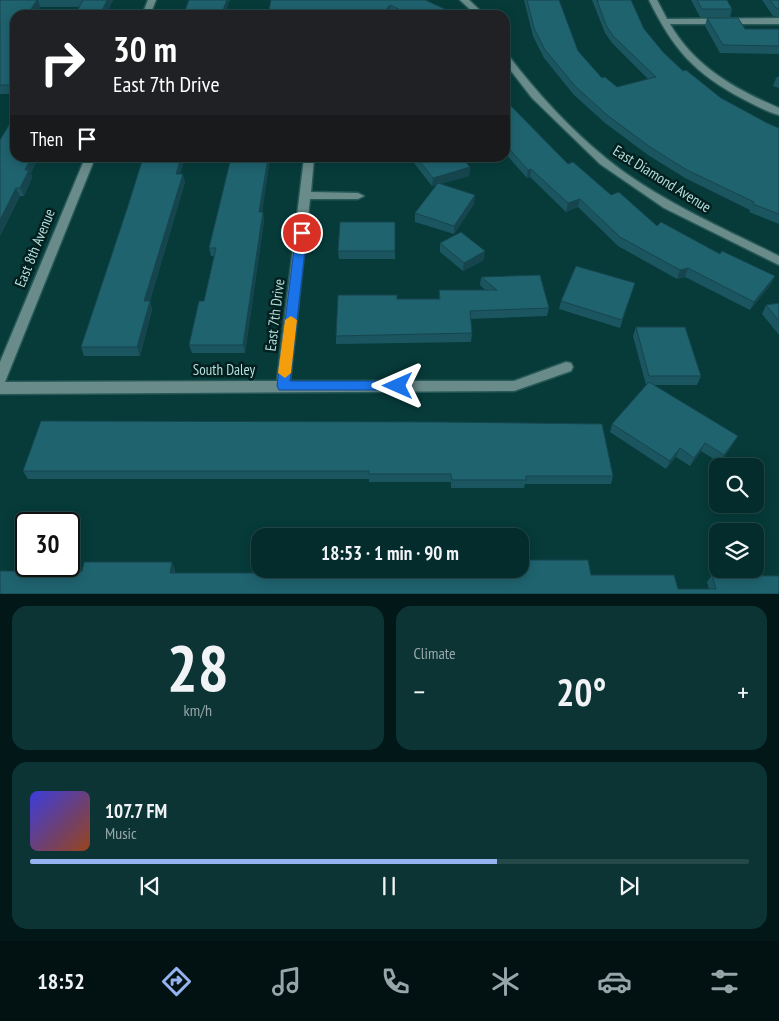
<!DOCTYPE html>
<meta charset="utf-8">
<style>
body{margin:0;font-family:"PT Sans Narrow",sans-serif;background:#0d3434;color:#f1f3f6;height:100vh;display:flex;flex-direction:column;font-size:19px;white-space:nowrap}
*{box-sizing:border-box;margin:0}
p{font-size:16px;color:#97a7a9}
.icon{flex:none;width:28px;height:28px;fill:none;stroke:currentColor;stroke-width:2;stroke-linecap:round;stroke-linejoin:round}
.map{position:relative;height:594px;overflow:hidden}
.details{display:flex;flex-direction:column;gap:12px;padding:12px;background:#021818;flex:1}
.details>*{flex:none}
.hud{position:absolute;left:10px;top:10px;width:500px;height:152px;border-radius:15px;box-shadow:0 2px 12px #0003,0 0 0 1px #254848;background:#202124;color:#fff;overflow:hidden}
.tools{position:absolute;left:709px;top:458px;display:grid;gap:10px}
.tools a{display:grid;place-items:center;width:55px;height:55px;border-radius:10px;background:#042c2c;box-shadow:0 2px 12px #0003,0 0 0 1px #254848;font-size:25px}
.speed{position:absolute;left:15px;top:512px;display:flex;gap:10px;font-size:25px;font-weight:700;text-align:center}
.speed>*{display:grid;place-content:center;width:65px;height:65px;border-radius:50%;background:#042c2c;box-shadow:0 2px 12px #0003,0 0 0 1px #254848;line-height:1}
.speed .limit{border:2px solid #111;border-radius:8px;background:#fff;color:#111}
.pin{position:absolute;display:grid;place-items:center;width:42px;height:42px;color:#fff;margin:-21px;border:2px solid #fff;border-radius:50%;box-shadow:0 1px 5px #0007}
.me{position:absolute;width:55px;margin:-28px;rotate:270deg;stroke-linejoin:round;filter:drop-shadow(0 0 4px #0008)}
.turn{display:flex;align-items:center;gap:18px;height:105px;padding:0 20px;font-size:22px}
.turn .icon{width:65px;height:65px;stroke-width:2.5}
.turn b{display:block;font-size:35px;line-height:42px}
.then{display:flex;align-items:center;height:48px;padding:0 20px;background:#0003;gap:10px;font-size:19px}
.big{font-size:38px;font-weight:600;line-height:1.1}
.details .widget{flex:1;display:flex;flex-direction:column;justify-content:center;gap:8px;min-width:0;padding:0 18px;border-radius:15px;background:#0d3434}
.details .dial{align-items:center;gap:0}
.dial b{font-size:65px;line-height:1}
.song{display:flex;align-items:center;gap:15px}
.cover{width:60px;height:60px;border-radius:8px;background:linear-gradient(135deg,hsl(240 70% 55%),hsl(20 70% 35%))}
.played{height:5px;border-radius:2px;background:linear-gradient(90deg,#95b2f1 65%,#254848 65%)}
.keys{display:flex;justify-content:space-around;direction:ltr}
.heat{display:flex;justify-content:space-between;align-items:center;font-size:28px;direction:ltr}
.details .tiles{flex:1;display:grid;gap:12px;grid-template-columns:1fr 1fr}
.widget:last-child{grid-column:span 2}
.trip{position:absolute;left:251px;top:528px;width:278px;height:50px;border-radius:15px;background:#042c2c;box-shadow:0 2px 12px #0003,0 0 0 1px #254848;font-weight:600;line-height:50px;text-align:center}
.dock{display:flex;height:80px;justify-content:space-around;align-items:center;background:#021212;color:#97a7a9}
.dock .icon{width:35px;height:35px}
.dock .active{color:#95b2f1}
.dock b{font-size:22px;color:#f1f3f6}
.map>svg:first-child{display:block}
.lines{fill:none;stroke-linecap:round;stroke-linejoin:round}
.minor-casing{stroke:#265857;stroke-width:3}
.minor{fill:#698b89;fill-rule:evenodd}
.wall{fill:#1b555f}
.shaded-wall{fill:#16454e}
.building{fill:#1f636f;stroke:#16454e}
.route{fill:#1a73e8;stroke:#114b97}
.slow{fill:#f59e0b}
.labels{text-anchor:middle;stroke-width:5;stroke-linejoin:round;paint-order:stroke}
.street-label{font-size:15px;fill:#b5dedc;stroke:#03201f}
</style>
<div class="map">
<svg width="779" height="594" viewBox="0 0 779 594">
<rect width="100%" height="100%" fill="#063b3a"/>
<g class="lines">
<g class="minor-casing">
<g id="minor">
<polygon points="148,0 156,0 150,15 142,15"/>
<polygon points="460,0 469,0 485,15 476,15"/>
<path d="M649,0H657L667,19L779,18V24H670C695,67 735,89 779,108V115C767,112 755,105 743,99C694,73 673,49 649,0Z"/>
<path d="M505,54L508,55C537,93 570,129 607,159C656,199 723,228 779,256V265L664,208L600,164L532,98L505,63Z"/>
<polygon points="85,158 95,158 5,382 277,381 304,158 314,158 311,192 358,193 364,196 358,199 310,199 290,381 514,381 566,362 571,363 573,367 571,371 514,391 0,394 0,362"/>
</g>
</g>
<use href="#minor" class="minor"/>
</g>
<g class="wall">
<polygon points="0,0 113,0 106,15 75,15 79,7 40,7 35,15 15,15 15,94 0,94"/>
<polygon points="271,0 428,1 458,15 395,15 390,13"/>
<polygon points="524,0 559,0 578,51 602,78 617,87 648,79 612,43 605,33 592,0 631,0 644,29 663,52 683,71 721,98 767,123 779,128 779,224 749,212 750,210 685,178 648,155 605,123 574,95 544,58 533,36"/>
<polygon points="691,0 727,0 732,9 730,17 700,17"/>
<polygon points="762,0 779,0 779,17 773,16"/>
<polygon points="707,18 745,29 779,29 779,54 720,53 705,26"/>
<polygon points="779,76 779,88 773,86 776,78"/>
<polygon points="505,100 568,164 611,195 657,226 720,254 775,276 771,284 750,310 685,277 677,279 618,246 578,207 566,212 530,177 527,178 505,153"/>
<polygon points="0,140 15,158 38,158 31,173 32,178 24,196 20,196 0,236"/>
<polygon points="143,158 185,158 180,174 185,182 150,301 152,310 140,356 84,356 81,347 128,206"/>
<polygon points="231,158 270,158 262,212 263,212 264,221 245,353 192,353 189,345 204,301 214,256 211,256 209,248"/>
<polygon points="410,158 462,158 470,167 469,176 440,184 474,204 454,234 415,222 415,213 437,185 432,186"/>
<polygon points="395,222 395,259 339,259 338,251"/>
<polygon points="440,243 484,260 463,271 440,252"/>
<polygon points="481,277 549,308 547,316 470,319 472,333 471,342 336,344 336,336 397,299 439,299 439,290 485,290 480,285"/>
<polygon points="635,283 620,328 559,309 561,301"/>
<polygon points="779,303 779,335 762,314 766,305"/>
<polygon points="636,327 701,376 697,385 652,385 733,444 720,463 701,451 690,466 676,457 666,469 610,432 612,424 646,385 633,336"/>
<polygon points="41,421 613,476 611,484 525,484 524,488 451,488 451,482 369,482 369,479 28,479 23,471"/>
<polygon points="175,569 175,573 591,575 678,589 709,589 707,582 712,575 779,594 82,571"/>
</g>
<g class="shaded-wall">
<polygon points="37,0 38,0 40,7 35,15 27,15"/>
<polygon points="107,0 113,0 106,15 100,15"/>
<polygon points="227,0 230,0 225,15 221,15"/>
<polygon points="390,5 390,13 388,15 382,15"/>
<polygon points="31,158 38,158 31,173 32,178 24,196 20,188 25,170"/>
<polygon points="181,158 185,158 178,182 176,174"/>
<polygon points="268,158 270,158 261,221 259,212"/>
<polygon points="470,167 469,176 432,186 433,178"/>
<polygon points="531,169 530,177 527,178 528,170"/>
<polygon points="183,174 185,182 147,310 144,301"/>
<polygon points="16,188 20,196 0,236 0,220"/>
<polygon points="475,195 474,204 454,234 454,226"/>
<polygon points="580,199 578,207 566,212 568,203"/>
<polygon points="263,212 264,221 245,353 243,345"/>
<polygon points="485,251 484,260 463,271 464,263"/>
<polygon points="688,268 685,277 677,279 680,270"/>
<polygon points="775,276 771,284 750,310 754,302"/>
<polygon points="150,301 152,310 140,356 137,347"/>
<polygon points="738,436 733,444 720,463 724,455"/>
<polygon points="705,443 701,451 690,466 694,458"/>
<polygon points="680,448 676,457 666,469 670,461"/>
<polygon points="172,562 175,569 173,580 170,573"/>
</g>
<g class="building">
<polygon points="0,0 37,0 27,15 15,15 15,85 0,85"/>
<polygon points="83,0 107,0 100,15 75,15"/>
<polygon points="189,0 227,0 221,15 183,15"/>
<polygon points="271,0 425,0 458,15 411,15 390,5 382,15 268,15"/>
<polygon points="527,0 559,0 578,51 602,78 605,77 617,87 656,77 613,36 606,25 597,0 631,0 644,29 663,52 683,71 686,70 721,98 767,123 779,128 779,214 753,204 754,202 687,170 650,147 607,115 576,87 545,50 534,28"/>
<polygon points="697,0 727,0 732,9 702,9"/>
<polygon points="770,0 779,0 779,9 776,8"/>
<polygon points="707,18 738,18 745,29 779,29 779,46 723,45"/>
<polygon points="505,100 568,164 573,162 611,195 619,192 657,226 661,222 720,254 722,251 775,276 754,302 688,268 680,270 620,237 580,199 568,203 531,169 528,170 505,144"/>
<polygon points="15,115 15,158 31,158 25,170 29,170 20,188 16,188 0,220 0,140"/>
<polygon points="143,158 181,158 176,174 183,174 144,301 150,301 137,347 81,347 128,206"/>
<polygon points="231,158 268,158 259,212 263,212 243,345 189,345 199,301 204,301 216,248 209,248"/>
<polygon points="417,158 462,158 470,167 433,178"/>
<polygon points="438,183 475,195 454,226 415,213"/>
<polygon points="340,222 395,222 395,251 338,251"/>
<polygon points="461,232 485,251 464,263 440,243"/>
<polygon points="576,266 635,283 622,320 561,301"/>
<polygon points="540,275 549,308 470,311 472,333 336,336 338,295 397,295 397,299 440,299 439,290 497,290 481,277"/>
<polygon points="779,303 779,321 766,305"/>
<polygon points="636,327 685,327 701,376 649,376"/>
<polygon points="649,382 738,436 724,455 705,443 694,458 680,448 670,461 612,424"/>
<polygon points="41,421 438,422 602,424 613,476 526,476 526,480 452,480 451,474 369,474 369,471 23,471"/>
<polygon points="520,560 588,560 591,575 674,575 678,589 716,589 712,575 779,576 779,594 0,594 0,571 82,571 84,562 172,562 170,573 289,573 290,569 520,569"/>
</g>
<polygon class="route" points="302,230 307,233 290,381 398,381 405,386 403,390 279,390 277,386 296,233"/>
<polygon class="slow" points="291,316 297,320 291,373 285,378 278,373 285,320"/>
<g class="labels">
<g class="street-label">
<text transform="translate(662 179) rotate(32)" y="5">East Diamond Avenue</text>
<text transform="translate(35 248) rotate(-68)" y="5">East 8th Avenue</text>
<text transform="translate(275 315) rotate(-83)" y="5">East 7th Drive</text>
<text x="224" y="375">South Daley</text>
</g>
</g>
</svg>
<div class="tools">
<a><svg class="icon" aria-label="search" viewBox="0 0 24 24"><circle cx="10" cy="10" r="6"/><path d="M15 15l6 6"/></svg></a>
<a><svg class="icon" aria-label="layers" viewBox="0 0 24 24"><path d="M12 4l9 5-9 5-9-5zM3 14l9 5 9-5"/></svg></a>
</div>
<div class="speed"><div class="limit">30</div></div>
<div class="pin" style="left:302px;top:233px;background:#d93025"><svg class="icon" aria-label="arrive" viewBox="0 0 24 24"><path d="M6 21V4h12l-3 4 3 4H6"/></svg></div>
<svg class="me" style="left:398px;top:386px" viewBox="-20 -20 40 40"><path d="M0-17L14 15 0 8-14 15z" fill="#1a73e8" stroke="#fff" stroke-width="4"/></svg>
<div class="trip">18:53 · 1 min · 90 m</div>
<div class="hud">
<div class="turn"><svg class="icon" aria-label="right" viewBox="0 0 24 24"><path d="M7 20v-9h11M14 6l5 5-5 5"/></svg><div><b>30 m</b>East 7th Drive</div></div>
<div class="then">Then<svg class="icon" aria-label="arrive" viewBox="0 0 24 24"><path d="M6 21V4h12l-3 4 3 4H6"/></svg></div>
</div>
</div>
<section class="details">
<div class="tiles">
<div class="widget dial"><b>28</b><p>km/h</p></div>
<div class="widget"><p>Climate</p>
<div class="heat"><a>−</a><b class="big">20°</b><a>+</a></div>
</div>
<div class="widget">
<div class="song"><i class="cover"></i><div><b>107.7 FM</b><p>Music</p></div></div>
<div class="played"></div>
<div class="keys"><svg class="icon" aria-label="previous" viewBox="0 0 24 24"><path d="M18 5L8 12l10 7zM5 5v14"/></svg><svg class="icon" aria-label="pause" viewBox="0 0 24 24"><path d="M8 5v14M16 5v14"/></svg><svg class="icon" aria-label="next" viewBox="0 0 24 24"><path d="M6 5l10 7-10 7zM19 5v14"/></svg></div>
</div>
</div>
</section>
<nav class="dock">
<b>18:52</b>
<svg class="icon active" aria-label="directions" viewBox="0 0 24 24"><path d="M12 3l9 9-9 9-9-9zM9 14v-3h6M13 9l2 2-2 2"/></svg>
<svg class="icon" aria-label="music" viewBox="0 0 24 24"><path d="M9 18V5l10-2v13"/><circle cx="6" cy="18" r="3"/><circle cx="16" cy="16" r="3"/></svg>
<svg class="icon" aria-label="phone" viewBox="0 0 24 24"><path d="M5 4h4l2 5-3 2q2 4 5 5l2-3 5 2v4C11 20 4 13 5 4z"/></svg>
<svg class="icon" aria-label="climate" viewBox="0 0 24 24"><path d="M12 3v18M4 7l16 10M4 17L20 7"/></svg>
<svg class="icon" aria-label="car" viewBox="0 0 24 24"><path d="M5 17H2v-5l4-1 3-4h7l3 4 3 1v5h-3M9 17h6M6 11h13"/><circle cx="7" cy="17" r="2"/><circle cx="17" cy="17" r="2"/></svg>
<svg class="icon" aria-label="filters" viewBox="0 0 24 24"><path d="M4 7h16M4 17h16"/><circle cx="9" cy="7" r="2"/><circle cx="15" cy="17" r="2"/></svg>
</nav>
